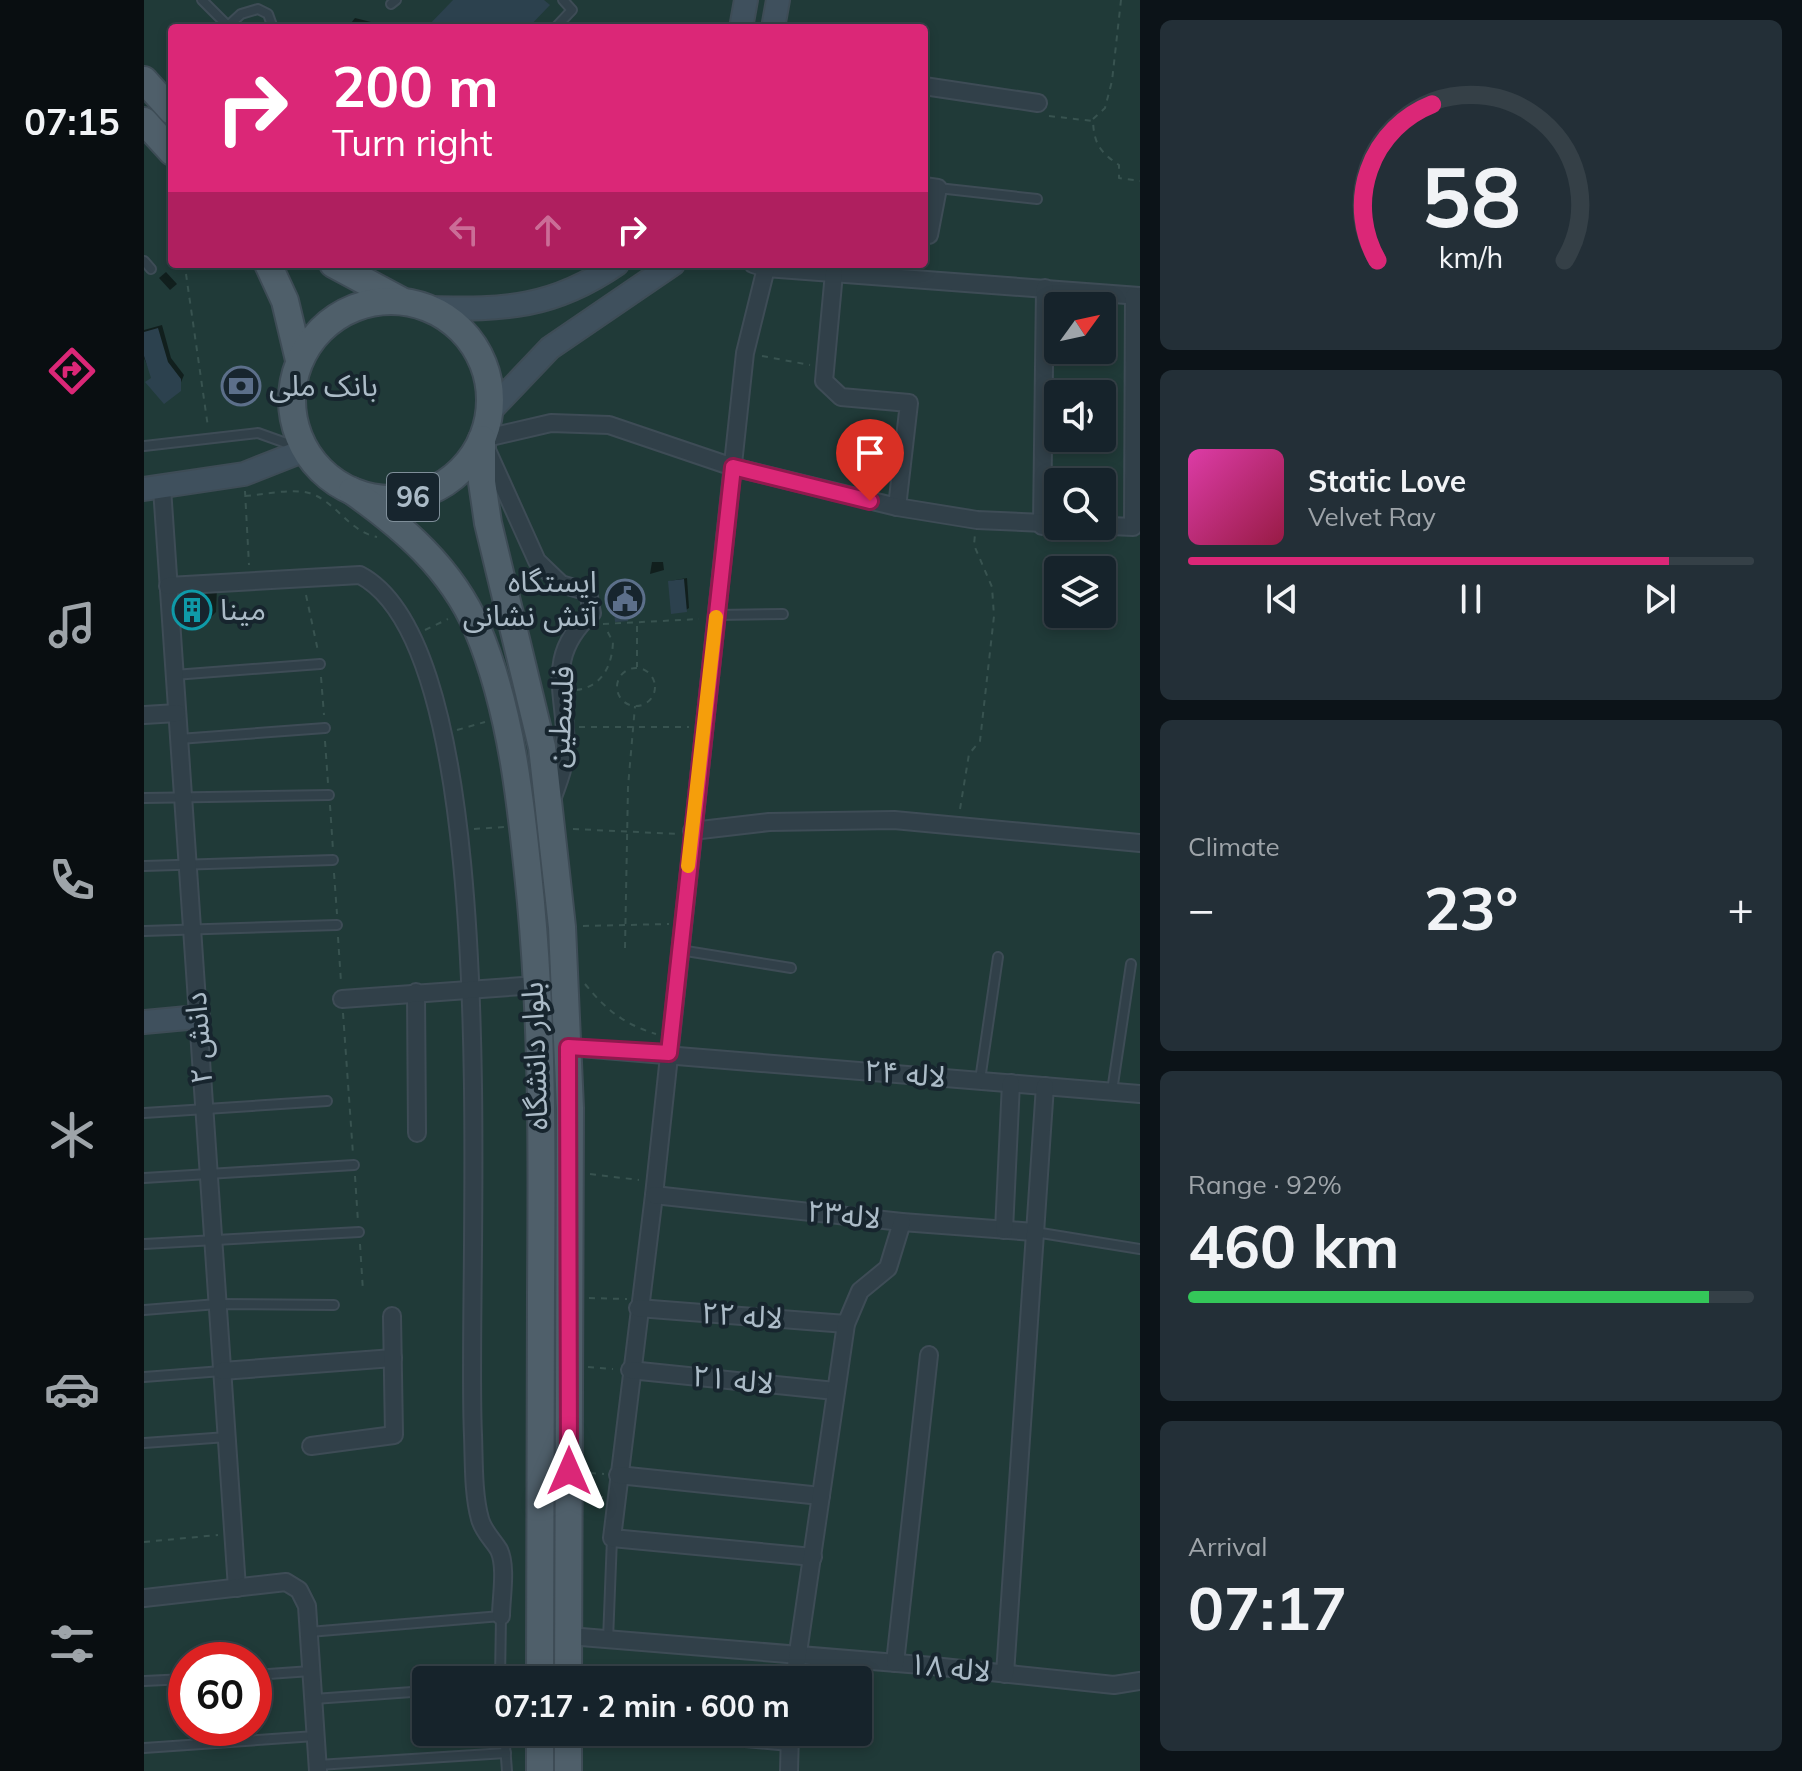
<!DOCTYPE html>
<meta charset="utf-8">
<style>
body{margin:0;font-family:Mulish,"Noto Sans Arabic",sans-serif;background:#232f37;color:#f1f3f6;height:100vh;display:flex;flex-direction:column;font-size:30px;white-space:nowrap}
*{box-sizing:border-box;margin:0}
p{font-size:26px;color:#9ea4a9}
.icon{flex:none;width:44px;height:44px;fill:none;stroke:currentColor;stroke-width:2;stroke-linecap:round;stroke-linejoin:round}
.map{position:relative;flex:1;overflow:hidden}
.details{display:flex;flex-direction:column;gap:20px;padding:20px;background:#0c1318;width:662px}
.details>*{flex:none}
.top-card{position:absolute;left:24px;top:24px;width:760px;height:244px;border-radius:8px;box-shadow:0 4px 12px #0003,0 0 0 2px #354047;background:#db2777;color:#fff;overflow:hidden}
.needle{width:52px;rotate:57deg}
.buttons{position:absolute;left:900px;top:292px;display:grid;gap:16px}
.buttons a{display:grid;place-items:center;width:72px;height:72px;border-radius:8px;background:#16232b;box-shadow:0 4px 12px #0003,0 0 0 2px #354047;font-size:40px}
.speed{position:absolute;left:24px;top:1642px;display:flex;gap:16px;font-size:40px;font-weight:700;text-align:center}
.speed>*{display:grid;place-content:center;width:104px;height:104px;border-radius:50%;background:#16232b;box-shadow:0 4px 12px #0003,0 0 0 2px #354047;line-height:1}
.speed .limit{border:12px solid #d22;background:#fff;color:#111}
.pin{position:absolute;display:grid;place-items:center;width:68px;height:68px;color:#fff;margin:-82px -34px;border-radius:50% 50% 50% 0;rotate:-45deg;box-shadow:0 0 8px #0007}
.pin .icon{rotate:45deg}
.me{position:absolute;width:88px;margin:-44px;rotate:0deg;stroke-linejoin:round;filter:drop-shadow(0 0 6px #0008)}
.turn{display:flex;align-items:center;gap:28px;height:168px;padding:0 32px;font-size:36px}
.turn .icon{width:104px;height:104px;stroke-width:2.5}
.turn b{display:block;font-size:56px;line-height:68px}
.lanes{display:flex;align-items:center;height:76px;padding:0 32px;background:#0003;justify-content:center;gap:40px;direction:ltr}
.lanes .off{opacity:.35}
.big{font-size:60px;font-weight:700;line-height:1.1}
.details .widget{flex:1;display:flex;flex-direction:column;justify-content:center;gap:12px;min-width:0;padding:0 28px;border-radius:12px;background:#232f37}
.details .dial{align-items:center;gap:0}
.dial svg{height:208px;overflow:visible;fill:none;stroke:#354047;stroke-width:7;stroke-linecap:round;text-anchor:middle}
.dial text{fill:#f1f3f6;stroke:none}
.song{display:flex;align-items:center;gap:24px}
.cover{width:96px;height:96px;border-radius:12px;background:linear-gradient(135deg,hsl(320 70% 55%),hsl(340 70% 35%))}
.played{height:8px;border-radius:4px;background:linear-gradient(90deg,#db2777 85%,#354047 85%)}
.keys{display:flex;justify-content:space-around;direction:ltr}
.heat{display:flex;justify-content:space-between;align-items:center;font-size:44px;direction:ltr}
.charge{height:12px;border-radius:6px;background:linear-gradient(90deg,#34c759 92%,#354047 0)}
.trip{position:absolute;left:268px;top:1666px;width:460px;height:80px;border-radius:8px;background:#16232b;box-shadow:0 4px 12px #0003,0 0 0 2px #354047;font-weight:700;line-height:80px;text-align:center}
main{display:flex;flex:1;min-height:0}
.menu{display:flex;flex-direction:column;width:144px;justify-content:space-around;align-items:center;background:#090e11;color:#9ea4a9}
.menu .icon{width:56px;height:56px}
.menu .active{color:#db2777}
.menu b{font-size:36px;color:#f1f3f6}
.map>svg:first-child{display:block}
.green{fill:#203a38;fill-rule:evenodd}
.shadow{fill:#0007}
.building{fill:#2c414e}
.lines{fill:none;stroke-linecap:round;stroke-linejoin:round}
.lane-casing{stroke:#3e4c56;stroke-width:12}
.street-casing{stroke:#3e4c56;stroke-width:20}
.secondary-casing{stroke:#3e4c56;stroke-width:26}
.primary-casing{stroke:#3e4c56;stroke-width:30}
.path{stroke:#385350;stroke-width:2;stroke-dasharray:6 6;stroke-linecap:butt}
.lane{stroke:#314049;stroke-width:8}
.street{stroke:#314049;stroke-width:16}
.secondary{stroke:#3f505d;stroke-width:22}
.primary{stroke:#4f5f6a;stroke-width:26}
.route-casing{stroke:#8e194d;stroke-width:20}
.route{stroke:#db2777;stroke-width:14}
.slow{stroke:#f59e0b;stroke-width:14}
.labels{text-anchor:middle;stroke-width:8;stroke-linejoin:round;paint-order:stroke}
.shield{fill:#17252e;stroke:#7f8e99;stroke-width:2}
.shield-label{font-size:28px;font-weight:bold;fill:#abbbc7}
.poi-label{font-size:30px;fill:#abbbc7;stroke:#17252e;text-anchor:start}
.street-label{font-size:30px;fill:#abbbc7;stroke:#17252e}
</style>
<main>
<nav class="menu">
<b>07:15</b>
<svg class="icon active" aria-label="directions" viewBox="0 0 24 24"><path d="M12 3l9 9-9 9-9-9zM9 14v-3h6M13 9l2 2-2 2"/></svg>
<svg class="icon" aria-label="music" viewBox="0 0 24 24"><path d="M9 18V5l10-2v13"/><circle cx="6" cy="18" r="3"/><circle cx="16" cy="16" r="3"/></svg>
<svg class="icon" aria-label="phone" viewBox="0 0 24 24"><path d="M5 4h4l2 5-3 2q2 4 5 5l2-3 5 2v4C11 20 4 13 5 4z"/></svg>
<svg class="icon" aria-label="climate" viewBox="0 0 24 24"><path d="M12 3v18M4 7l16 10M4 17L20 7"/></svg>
<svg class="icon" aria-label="car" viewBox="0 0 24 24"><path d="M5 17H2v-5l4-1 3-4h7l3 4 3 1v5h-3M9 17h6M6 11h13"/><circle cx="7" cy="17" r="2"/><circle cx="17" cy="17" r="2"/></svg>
<svg class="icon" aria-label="filters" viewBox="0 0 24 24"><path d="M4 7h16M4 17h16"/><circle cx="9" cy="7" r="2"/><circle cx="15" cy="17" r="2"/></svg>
</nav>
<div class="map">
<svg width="996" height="1771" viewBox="0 0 996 1771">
<rect width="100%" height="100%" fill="#1e2f39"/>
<path class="green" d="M0,0H996V1771H0ZM28,28H780V264H28ZM914,306H958V350H914ZM914,394H958V438H914ZM914,482H958V526H914ZM914,570H958V614H914ZM42,1660H110V1728H42ZM282,1680H714V1732H282Z"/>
<g class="shadow">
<polygon points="211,18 251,28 203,28"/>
<polygon points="22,272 33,284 26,290 15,278"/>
<polygon points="18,325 27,358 40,375 33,392 9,378 0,358 0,330"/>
<polygon points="508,562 519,562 520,570 506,574"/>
<polygon points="543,578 545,608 542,610 526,581"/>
<polygon points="494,584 496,605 485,609 483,619 470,589"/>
<polygon points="49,587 73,587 72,612 62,622 38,597"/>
</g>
<g class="building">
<polygon points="309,0 400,0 406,5 384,28 282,28"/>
<polygon points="14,328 24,362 37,379 37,391 20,404 1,382 7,378 0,356 0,332"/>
<polygon points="540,579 543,612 527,614 524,581"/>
<polygon points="492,586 494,610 483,611 484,621 471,622 468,588"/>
<polygon points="36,596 64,597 63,624 38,624"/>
</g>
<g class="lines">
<g class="lane-casing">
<g id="lane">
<polyline points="58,0 86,28"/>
<polyline points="247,4 252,0"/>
<polyline points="84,26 97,14 114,9 124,14 129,28"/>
<polyline points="411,28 428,10 419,0"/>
<polyline points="794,188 893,199"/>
<polyline points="0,261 7,269"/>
<polyline points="0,446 114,433 156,448"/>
<polyline points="573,615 639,614"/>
<polyline points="30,675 176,664"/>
<polyline points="35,739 181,728"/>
<polyline points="0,798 185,795"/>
<polyline points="0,866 189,860"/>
<polyline points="0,931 193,925"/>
<polyline points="536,950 647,968"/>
<polyline points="836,1080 854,957"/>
<polyline points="968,1091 987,964"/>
<polyline points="0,1113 183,1101"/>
<polyline points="0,1178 210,1165"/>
<polyline points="891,1232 996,1249"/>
<polyline points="0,1244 215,1232"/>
<polyline points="0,1310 73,1304 190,1305"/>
<polyline points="0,1377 78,1371"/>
<polyline points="0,1443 83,1437"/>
<polyline points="165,1632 357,1616 356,1680"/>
<polyline points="464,1640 468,1538"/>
<polyline points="110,1675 167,1671"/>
<polyline points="0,1681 42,1679"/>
<polyline points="170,1699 282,1691"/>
<polyline points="360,1732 363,1771"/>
<polyline points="0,1748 171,1736"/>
<polyline points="174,1765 362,1753"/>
</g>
</g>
<g class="street-casing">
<g id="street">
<polyline points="780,86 894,103"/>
<polyline points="780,186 794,188 785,235 780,234"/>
<polyline points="609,264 622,268 996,296"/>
<polyline points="622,268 601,353 510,1195 468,1538 669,1557"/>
<polyline points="690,273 680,381 697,397 765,403 753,507"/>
<polyline points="18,488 93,1588"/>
<polyline points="898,526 901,288"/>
<path d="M24,586L216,575C366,654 321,1273 329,1435C330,1461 329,1494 336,1519C339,1531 349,1540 355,1550C363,1567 357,1598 357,1616"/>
<polyline points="0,715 33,713"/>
<path d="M409,797C413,785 419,772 420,760C428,701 394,662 448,613L444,592L417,584L393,561L338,439L407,423L465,425L589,467L753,507L833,520L989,527L990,296"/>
<polyline points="548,831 625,822 750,820 996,843"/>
<polyline points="272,992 273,1133"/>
<polyline points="198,999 393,985"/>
<polyline points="424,1047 996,1094"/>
<polyline points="510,1195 758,1222 890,1232"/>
<polyline points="860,1230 867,1083"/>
<polyline points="494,1308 702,1324"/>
<polyline points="486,1370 691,1391"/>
<polyline points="78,1371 249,1358"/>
<polyline points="167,1446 250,1435 248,1316"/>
<polyline points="474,1475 677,1496"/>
<polyline points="0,1598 142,1582 155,1590 163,1606 174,1771"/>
<polyline points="425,1636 789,1666 970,1685 996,1681"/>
<polyline points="751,1663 785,1355"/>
<polyline points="861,1674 901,1086"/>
<polyline points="650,1680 702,1324 716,1291 744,1268 758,1222"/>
<polyline points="535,1732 646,1742"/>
<polyline points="645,1771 646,1733"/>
</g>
</g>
<g class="secondary-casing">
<g id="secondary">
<polyline points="597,28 602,0"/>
<polyline points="629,28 634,0"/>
<path d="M286,308C361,310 409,308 473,264"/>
<polyline points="346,411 406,348 529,264"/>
<polyline points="0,489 100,474 161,450"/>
<polyline points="0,1022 54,1017"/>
</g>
</g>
<g class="primary-casing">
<g id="primary">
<polyline points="0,80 28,111"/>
<polyline points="0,121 28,152"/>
<polyline points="124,264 141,301 155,360"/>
<polyline points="189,264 256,300"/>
<circle cx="247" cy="400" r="99"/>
<polyline points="338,439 338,482 344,523 398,747 418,927 426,1108 424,1680"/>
<path d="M208,491C259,527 307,568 333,628C369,713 378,812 387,903C399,1033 398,1162 397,1292C397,1421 396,1551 396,1680"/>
<polyline points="396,1771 396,1732"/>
<polyline points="424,1771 424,1732"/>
</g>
</g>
<g class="path">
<path d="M905,116L949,121C950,144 956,152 975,165V178L996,181"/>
<polyline points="949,119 961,108 968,81 977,0"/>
<polyline points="42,274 64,427"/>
<polyline points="618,356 666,365"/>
<polyline points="101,491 105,565"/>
<path d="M101,496C119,495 147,488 165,493C192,501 204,531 233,537"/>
<polyline points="162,595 174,651"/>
<polyline points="459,624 555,619"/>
<polyline points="493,626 493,667"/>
<polyline points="281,630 304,619"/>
<circle cx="492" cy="687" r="19"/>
<polyline points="177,677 180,715"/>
<path d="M432,690C458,687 468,666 469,642L461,627"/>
<polyline points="435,727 545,727"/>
<polyline points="313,730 341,722"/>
<polyline points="181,741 184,783"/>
<polyline points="186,805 189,850"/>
<polyline points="816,809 825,754 836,741 850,616 848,587 830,545 831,534"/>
<polyline points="330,829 360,827"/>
<polyline points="429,829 535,834"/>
<polyline points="190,873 193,914"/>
<polyline points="439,926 525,924"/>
<polyline points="194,937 197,982"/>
<polyline points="481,948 484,787 491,706"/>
<path d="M441,984C462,1010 480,1024 512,1034"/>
<polyline points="199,1013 209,1154"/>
<polyline points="446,1174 495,1180"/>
<polyline points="211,1176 214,1222"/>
<polyline points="216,1244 219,1291"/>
<polyline points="445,1298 483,1299"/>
<polyline points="444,1367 469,1369"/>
<polyline points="446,1473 460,1474"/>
<polyline points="445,1497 459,1497"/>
<polyline points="0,1542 74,1535"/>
</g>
<use href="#lane" class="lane"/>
<use href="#street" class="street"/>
<use href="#secondary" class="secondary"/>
<use href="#primary" class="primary"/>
</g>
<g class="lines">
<g class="route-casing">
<polyline id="route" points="425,1471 424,1047 525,1053 589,467 726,501"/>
</g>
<use href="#route" class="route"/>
<polyline class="slow" points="544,866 572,617"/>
</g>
<defs>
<g id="bank-ring" transform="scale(2)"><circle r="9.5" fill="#17252e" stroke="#5c6f8a" stroke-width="1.5"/><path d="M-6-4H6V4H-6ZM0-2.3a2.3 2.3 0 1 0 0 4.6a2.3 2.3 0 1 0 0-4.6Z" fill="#5c6f8a"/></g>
<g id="civic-ring" transform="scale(2)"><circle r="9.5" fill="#17252e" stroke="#5c6f8a" stroke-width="1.5"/><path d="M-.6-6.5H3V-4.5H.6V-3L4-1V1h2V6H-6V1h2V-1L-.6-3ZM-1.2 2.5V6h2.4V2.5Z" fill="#5c6f8a"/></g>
<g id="building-ring" transform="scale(2)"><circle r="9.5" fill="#17252e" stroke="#0f9aa8" stroke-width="1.5"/><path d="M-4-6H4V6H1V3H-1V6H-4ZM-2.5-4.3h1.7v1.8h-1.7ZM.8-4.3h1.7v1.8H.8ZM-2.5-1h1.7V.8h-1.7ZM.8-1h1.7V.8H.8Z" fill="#0f9aa8"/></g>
</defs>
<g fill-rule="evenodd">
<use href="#bank-ring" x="97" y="386"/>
<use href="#civic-ring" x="481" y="599"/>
<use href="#building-ring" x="48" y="610"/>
</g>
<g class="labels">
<rect class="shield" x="243" y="473" width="52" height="48" rx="6"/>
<g class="shield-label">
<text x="269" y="507">96</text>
</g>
<g class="poi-label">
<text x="125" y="396">بانک ملی</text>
<text x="453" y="592" text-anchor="end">ایستگاه<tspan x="453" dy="34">آتش نشانی</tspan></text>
<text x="76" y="620">مینا</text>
</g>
<g class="street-label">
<text transform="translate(417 717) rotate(-87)" y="10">فلسطین</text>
<text transform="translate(55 1038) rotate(-94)" y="10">دانش ۲</text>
<text transform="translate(391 1056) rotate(-92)" y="10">بلوار دانشگاه</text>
<text transform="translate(761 1074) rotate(5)" y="10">لاله ۲۴</text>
<text transform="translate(700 1215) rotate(6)" y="10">لاله۲۳</text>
<text transform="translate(598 1316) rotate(4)" y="10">لاله ۲۲</text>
<text transform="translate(589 1380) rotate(6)" y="10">لاله ۲۱</text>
<text transform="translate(806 1668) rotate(6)" y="10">لاله ۱۸</text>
</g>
</g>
</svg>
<div class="buttons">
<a><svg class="needle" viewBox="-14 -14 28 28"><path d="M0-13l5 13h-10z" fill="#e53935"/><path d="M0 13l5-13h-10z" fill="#9ea4a9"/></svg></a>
<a><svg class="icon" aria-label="sound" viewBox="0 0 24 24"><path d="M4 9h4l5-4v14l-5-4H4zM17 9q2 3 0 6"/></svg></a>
<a><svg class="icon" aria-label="search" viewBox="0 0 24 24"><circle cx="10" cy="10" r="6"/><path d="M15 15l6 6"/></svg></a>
<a><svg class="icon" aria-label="layers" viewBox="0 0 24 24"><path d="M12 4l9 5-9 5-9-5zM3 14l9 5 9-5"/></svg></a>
</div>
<div class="speed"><div class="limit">60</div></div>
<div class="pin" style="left:726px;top:501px;background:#d93025"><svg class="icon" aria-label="arrive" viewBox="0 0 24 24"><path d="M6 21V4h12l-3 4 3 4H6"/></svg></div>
<svg class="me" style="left:425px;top:1471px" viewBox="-20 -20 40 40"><path d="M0-17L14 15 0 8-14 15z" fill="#db2777" stroke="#fff" stroke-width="4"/></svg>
<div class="trip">07:17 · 2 min · 600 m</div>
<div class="top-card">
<div class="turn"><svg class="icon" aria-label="right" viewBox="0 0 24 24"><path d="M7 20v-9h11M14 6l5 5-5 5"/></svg><div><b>200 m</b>Turn right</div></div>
<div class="lanes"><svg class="icon off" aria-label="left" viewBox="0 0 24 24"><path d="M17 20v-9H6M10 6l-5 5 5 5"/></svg><svg class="icon off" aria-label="ahead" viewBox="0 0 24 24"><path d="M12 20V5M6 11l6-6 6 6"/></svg><svg class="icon" aria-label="right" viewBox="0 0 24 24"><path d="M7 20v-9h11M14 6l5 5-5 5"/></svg></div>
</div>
</div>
<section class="details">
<div class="widget dial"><svg viewBox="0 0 100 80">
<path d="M14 69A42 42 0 1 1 86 69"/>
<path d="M14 69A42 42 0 0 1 35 9" stroke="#db2777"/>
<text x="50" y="56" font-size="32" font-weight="700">58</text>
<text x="50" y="72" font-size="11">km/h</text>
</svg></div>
<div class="widget">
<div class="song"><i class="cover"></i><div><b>Static Love</b><p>Velvet Ray</p></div></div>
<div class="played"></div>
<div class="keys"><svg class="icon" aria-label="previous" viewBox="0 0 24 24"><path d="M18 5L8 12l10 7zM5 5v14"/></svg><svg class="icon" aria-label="pause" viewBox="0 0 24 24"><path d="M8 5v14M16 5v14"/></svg><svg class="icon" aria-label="next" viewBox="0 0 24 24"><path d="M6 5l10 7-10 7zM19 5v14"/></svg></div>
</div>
<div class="widget"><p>Climate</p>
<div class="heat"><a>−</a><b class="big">23°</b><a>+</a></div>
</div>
<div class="widget"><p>Range · 92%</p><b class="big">460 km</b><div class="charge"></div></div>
<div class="widget"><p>Arrival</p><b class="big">07:17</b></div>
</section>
</main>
